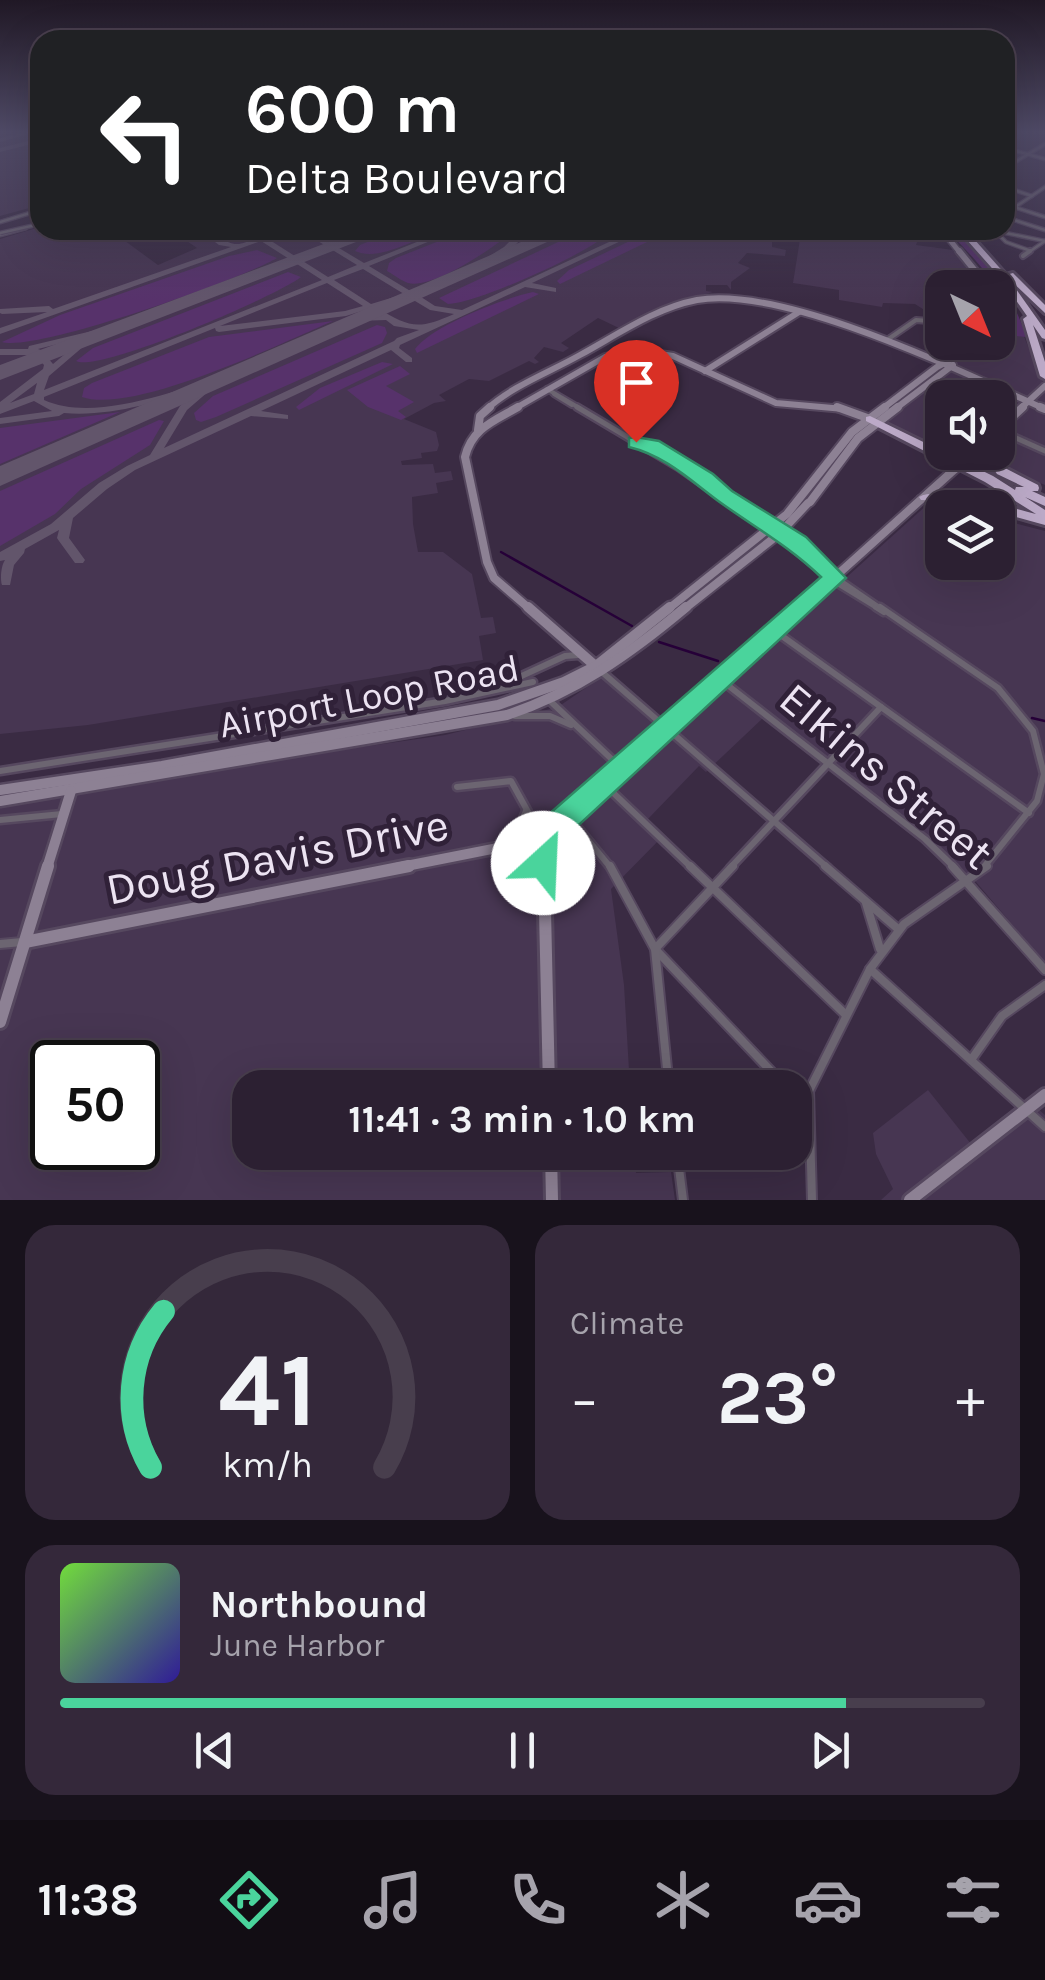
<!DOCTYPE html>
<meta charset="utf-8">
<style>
body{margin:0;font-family:Karla,sans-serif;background:#34283a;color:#f1f3f6;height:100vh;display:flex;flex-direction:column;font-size:38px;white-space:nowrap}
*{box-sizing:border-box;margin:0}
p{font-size:32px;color:#a6a3ac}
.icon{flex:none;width:55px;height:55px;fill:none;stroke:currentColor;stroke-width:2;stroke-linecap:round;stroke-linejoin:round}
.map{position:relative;height:1200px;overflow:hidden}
.panel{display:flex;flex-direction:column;gap:25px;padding:25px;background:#18121c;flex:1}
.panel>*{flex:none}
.banner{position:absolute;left:30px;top:30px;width:985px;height:210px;border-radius:30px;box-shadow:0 10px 40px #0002,0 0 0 2px #483e4d;background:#202124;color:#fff;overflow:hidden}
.needle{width:65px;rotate:137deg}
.fabs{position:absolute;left:925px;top:270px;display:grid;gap:20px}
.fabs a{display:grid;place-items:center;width:90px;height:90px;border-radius:20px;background:#2c2032;box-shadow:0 10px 40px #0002,0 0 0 2px #483e4d;font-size:50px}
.speed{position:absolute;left:30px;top:1040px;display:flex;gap:20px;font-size:50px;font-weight:700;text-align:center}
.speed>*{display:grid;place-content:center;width:130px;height:130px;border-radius:50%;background:#2c2032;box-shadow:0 10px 40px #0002,0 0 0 2px #483e4d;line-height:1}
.speed .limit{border:5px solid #111;border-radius:15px;background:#fff;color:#111}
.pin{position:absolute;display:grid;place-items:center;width:85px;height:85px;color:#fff;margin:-102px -42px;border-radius:50% 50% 50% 0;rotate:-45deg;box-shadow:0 0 10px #0007}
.pin .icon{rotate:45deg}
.me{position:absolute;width:110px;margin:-55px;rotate:25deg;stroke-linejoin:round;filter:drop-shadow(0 0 8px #0008)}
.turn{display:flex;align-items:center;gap:35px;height:210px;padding:0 50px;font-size:45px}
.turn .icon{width:130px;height:130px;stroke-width:2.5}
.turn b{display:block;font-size:70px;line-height:85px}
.big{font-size:75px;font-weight:700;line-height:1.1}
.panel .card{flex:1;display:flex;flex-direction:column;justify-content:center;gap:15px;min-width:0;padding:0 35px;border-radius:30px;background:#34283a}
.panel .dial{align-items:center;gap:0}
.dial svg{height:260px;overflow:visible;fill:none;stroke:#483e4d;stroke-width:7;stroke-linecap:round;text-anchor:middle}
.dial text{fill:#f1f3f6;stroke:none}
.song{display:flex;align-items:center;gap:30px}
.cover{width:120px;height:120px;border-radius:15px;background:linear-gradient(135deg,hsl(100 70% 55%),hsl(250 70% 35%))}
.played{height:10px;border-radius:5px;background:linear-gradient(90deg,#4ad49c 85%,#483e4d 85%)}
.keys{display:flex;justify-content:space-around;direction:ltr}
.heat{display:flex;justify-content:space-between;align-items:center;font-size:55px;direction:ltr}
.panel .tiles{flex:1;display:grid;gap:25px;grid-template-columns:1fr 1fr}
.card:last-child{grid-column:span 2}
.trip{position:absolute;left:232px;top:1070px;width:580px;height:100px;border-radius:30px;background:#2c2032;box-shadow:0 10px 40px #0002,0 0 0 2px #483e4d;font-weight:700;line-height:100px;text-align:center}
.tabs{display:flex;height:160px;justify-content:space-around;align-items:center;background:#120d14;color:#a6a3ac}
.tabs .icon{width:70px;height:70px}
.tabs .current{color:#4ad49c}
.tabs b{font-size:45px;color:#f1f3f6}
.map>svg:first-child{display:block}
.built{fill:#473652;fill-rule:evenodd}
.green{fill:#57326b}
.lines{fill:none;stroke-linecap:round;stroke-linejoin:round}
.stream{stroke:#260038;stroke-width:2.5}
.taxiway{fill:#62556b;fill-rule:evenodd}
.runway{fill:#62556b;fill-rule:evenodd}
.street-far4-casing{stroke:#56485f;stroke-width:5}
.street-far3-casing{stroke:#56485f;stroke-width:8}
.street-far2-casing{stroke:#56485f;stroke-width:10}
.street-far1-casing{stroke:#56485f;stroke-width:11}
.street-casing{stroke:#56485f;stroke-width:12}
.secondary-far4-casing{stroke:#56485f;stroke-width:8}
.secondary-far3-casing{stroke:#56485f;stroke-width:10}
.secondary-far2-casing{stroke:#56485f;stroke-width:12}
.secondary-far1-casing{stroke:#56485f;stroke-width:15}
.secondary-casing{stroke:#56485f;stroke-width:18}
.highway-casing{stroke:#56485f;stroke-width:6}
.street-far4{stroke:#6c6571;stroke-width:2.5}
.street-far3{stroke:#6c6571;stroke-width:4}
.street-far2{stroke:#6c6571;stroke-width:5}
.street-far1{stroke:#6c6571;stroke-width:6}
.street{stroke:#6c6571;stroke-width:8}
.secondary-far4{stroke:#8d8194;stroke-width:5}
.secondary-far3{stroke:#8d8194;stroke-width:6}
.secondary-far2{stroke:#8d8194;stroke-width:8}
.secondary-far1{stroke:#8d8194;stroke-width:10}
.secondary{stroke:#8d8194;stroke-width:12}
.highway{fill:#bcaac8;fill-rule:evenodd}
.street-bridge-casing{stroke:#56485f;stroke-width:5;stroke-linecap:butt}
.secondary-bridge-casing{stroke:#56485f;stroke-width:12;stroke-linecap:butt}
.street-bridge{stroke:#6c6571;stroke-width:2.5}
.secondary-bridge{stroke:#8d8194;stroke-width:8}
.route{fill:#4ad49c;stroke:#308a65;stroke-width:2.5}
.labels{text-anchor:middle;stroke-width:10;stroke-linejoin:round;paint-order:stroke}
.street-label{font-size:38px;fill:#ece3f2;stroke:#302138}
.near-street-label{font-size:45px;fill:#ece3f2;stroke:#302138}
</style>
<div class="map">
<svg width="1045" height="1200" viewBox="0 0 1045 1200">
<rect width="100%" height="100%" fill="#3a2b43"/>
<g class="built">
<polygon points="0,132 40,132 40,205 0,216"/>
<polygon points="40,227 40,230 110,230 158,265 197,248 171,230 757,230 772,234 772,247 786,250 785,256 747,253 738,263 750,268 731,282 731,290 727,285 706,285 706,291 713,292 668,304 621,329 598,318 561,343 569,348 563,352 544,347 534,358 539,362 535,364 529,361 489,381 469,379 439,395 446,401 434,403 404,419 436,432 439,445 437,451 421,453 422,458 401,461 402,465 433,464 435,473 451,471 453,480 436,483 438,493 412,497 413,524 418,552 443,552 472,574 481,618 493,617 496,633 479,636 483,660 88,725 0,734 0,239"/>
<polygon points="779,230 911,230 919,236 916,245 953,250 981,287 942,288 942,320 927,317 926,311 915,304 883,303 882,307 839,300 839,290 793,283 801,233"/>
<polygon points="1019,324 1045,388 1045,485 1014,472 996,458 998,398 942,398 942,452 975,453 964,463 874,421 909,389 983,343 998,342 998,332"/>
<path d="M929,503L944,507L942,562H998V519L1045,531V963L976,882L890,812L763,718L706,772L699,766L647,820L663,836L611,889L624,985L630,1087L250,1088V1152L634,1153L636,1173L671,1172L675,1200H0V799L445,735L558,707L606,674L668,738ZM52,1062H138V1148H52Z"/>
<polygon points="928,1090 979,1154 1037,1108 1045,1115 1045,1200 881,1200 893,1189 876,1154 873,1133"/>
</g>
<g class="green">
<path d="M398,230H439C416,239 379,262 355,251L360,245Z"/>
<path d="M467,230H514C497,246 432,290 408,283C402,281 394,275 387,271L389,263L396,258Z"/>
<polygon points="653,230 672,230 560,284 557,281 569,270"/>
<path d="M947,230H955C984,261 1014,295 1026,337L1008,335C1014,295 974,259 947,230Z"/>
<path d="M590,233L605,236C584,255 475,304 448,304L439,298L571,236Z"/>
<path d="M257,250L277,258C239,280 37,352 2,342L60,315L229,256Z"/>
<path d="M288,272L301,277C275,297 98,373 76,361L93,348Z"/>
<path d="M533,292L539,294L417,353L415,349C431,326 504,298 533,292Z"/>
<path d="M333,321C282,343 133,415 82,397L84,388L92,383L209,337Z"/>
<polygon points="377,325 385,327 387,333 382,343 216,417 201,422 196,420 194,413 213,396"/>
<polygon points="382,362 393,364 299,410 296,407 320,388"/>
<polygon points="400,366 410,374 386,386 414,402 398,411 406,417 401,420 368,407 347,390"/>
<polygon points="120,412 0,464 0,428"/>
<polygon points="159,420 164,421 150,445 81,489 55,514 0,546 0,491"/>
</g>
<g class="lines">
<g class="stream">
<polyline points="501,552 632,626"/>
<polyline points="659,642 718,661"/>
<polyline points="1032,718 1045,721"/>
</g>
<g class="taxiway">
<polygon points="26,132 36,132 0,142 0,138"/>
<polygon points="40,138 40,142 0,152 0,148"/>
<path d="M199,230C214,230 224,245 239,244C245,243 251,240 256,238L245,230H254L263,235L278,230H289L268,239L328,277L357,265L300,230H309L364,263L447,230H457L369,266L412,292L431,288V292L418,295L435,306L462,310L609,242L610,236L601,230H610L617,233V238L634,230H644L532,283L556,288V292L525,287L400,345L399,348L412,358V362H406L391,350L261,411L288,415V419L251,416L135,470L107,489L73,518L69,538L85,560L83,563H75L59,541L57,538L59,530L25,549L24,553L14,565L10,585H2C0,579 1,566 5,560L0,561V552L51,524L99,483L127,466L150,455L180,406L200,389C157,402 109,417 64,413L59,416L0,424V418L52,411L34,401L0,414V402L43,369L44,365L35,355H0V349H28L29,346L134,321V325L38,349L41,350L53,364L84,338L91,340L49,376L44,390L322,280L261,241L0,334V328L47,312L2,314L0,313V309L49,306L53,309L231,247L219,245ZM363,269L404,294L371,304L334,280ZM327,283L363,306L345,311L220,326ZM410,298L430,310L454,314C418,330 410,328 376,307ZM368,309L378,316L358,317V321L386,320L394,326L419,330L397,338L394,341L164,448L187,410L209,391L211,389L208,387L235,378V374H229C178,390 94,423 44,400V397L215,328L216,331L219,332L346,316ZM37,383L34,394L10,403Z"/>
<polygon points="365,230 375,230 351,243 344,241"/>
<polygon points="521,230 529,230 510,251 476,272 470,272 470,268 504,247"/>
<polygon points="564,230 578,230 556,236 552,234"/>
</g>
<g class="runway">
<polygon points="361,230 387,230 0,380 0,365"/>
<polygon points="549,230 574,230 0,486 0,466"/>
</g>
<g class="street-far4-casing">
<g id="street-far4">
<polyline points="1005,148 1045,159"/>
<polyline points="1005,168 1045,144"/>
<polyline points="1005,187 1032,196"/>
<polyline points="1005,204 1045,217"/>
<polyline points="1005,214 1045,187"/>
<polyline points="1005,217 1045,230"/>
<polyline points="0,222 40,210"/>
<polyline points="995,231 1006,242 1031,251"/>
<polyline points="996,231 1045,241"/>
<polyline points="0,235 26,228"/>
<polyline points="1026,254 1045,241"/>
</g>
</g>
<g class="street-far3-casing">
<g id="street-far3">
<polyline points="1023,256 1030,251"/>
<polyline points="887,340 916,320 942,322"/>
<polyline points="547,389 581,409"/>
<polyline points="554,394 572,405"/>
</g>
</g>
<g class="street-far2-casing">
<g id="street-far2">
<polyline points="577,407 678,467 768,530"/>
<polyline points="998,430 1045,451"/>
<path d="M636,442C680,450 735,500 772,526"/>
<polyline points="782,532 835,577 883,610"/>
<polyline points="777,535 832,580 881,610"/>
</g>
</g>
<g class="street-far1-casing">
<g id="street-far1">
<polyline points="876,607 884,612"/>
<polyline points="880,607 998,688 1033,731 1044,774 1037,801 983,868"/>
<polyline points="775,631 1029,813"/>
<polyline points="603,673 828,868"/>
<polyline points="721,680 925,839 955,868"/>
<polyline points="500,686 565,656 578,655"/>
<polyline points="548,699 620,767"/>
<polyline points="515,716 550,716 571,725"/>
<polyline points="0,771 445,701 533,682"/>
<polyline points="605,785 692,868"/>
<polyline points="457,787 511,781 543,839"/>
<polyline points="569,817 611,868"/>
<polyline points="0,820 62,814"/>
<polyline points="512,845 526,811"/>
<polyline points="730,868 881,707"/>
</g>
</g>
<g class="street-casing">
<g id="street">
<polyline points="610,866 655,949 787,1088"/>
<polyline points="690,866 846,1015"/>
<polyline points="825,866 898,929"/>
<polyline points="952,866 1045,970"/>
<polyline points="866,903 880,949"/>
<polyline points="0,944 22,942"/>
<polyline points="870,969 1045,1127"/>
<polyline points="971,1060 1002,1016 1045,985"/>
<polyline points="669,1088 655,949 733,866"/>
<polyline points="795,1096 807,1110"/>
<polyline points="677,1152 683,1200"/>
<polyline points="812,1200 809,1091 870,969 904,924 987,866"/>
</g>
</g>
<g class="secondary-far4-casing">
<polyline id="secondary-far4" points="942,230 961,254"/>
</g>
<g class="secondary-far3-casing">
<g id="secondary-far3">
<polyline points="959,251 989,288"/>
<polyline points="998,298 1006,319 998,340"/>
<polyline points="998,309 998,328"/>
<polyline points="705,371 799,312"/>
<path d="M487,409C512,386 550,372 580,355C617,335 655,308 697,300C785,285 961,372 1045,409"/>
<polyline points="514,409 605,357 634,350 673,356 776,403 844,409"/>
<polyline points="882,409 937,367 984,342"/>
<polyline points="895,409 953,365"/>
<polyline points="1020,409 1045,386"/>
</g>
</g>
<g class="secondary-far2-casing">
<g id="secondary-far2">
<path d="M518,407C494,421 472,428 465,457L487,562L494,578L531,610"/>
<polyline points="837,407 870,419"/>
<polyline points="1040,407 1045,409"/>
<polyline points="478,430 480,416 490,407"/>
<polyline points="998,430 1023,407"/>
<polyline points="810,502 858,438 898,407"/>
<polyline points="667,610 787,514 852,432 885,407"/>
<polyline points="683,610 779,534 808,503"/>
<polyline points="798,610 955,469"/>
</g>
</g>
<g class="secondary-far1-casing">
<g id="secondary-far1">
<polyline points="528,607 600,670"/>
<polyline points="0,790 162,766 498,705 564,682 596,666 670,607"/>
<path d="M0,801L507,715C576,692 630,654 686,607"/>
<polyline points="543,839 544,868"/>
<polyline points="47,868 71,791"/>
<polyline points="396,868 543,839 801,607"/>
</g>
</g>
<g class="secondary-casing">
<g id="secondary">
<polyline points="544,866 549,1088"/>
<polyline points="25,942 409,866"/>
<polyline points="0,1022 48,866"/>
<polyline points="551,1152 552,1200"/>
<polyline points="910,1200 1045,1095"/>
</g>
</g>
<g class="highway-casing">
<g id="highway">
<polygon points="958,230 966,230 1006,275 1013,273 1045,305 1045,313 1009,279 1045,330 1045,339 1042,338 1033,325 1045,362 1045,379 1040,376 1023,319 1027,316 999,276"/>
<path d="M870,416L993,476L1015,490L1016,487H1024L997,474L982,452H993L1005,468L1038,485L1039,488L1038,491H1032L1045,497V506L1025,497L1045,510V525L998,512V508H977L949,501L921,500L919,497C940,485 1011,508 1036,514L985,482L866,421V417Z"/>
</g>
</g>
<use href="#street-far4" class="street-far4"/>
<use href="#street-far3" class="street-far3"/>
<use href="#street-far2" class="street-far2"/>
<use href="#street-far1" class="street-far1"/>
<use href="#street" class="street"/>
<use href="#secondary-far4" class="secondary-far4"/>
<use href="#secondary-far3" class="secondary-far3"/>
<use href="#secondary-far2" class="secondary-far2"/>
<use href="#secondary-far1" class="secondary-far1"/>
<use href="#secondary" class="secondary"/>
<use href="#highway" class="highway"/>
<g class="street-bridge-casing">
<polyline id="street-bridge" points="0,233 40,224"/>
</g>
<g class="secondary-bridge-casing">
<polyline id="secondary-bridge" points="955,469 969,456"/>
</g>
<use href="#street-bridge" class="street-bridge"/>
<use href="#secondary-bridge" class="secondary-bridge"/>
</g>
<linearGradient id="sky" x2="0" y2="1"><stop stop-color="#201825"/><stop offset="0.44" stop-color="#4f4a66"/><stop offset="1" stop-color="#4f4a66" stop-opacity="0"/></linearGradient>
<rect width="1045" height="300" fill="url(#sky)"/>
<path class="route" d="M636,437L659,441L713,474L732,491L806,537L846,578L557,845L554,873L543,878L533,873C527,859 526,843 533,828L821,577C790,547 756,528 721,503C691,481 666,456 629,447V438Z"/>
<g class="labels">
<g class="street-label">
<text transform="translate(369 696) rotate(-11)" y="13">Airport Loop Road</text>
</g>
<g class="near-street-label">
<text transform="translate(887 775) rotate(40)" y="16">Elkins Street</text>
<text transform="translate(277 856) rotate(-11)" y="16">Doug Davis Drive</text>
</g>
</g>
</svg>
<div class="fabs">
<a><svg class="needle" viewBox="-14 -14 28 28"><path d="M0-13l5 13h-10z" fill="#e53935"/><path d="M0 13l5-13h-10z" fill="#a6a3ac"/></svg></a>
<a><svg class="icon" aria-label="sound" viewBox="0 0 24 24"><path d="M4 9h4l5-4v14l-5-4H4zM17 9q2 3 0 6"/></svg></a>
<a><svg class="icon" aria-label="layers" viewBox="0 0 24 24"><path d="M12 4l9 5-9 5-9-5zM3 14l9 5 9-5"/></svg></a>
</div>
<div class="speed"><div class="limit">50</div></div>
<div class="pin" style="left:636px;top:442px;background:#d93025"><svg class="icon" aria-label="arrive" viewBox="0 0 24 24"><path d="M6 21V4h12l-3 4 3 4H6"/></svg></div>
<svg class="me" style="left:543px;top:863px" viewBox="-20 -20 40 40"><circle r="19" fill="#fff"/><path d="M0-13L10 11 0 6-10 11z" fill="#4ad49c"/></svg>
<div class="trip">11:41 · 3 min · 1.0 km</div>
<div class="banner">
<div class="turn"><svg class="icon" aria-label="left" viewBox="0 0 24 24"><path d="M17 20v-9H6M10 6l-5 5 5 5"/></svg><div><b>600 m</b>Delta Boulevard</div></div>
</div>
</div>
<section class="panel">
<div class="tiles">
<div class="card dial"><svg viewBox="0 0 100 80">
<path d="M14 69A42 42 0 1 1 86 69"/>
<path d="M14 69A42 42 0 0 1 18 21" stroke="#4ad49c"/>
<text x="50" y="56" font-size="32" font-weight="700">41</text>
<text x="50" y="72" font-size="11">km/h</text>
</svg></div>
<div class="card"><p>Climate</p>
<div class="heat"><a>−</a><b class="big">23°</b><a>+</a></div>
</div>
<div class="card">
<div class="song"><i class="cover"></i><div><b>Northbound</b><p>June Harbor</p></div></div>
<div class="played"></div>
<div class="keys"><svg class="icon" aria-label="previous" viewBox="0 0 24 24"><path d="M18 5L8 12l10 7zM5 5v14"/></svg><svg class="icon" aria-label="pause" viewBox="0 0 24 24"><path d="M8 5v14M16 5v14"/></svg><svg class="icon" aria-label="next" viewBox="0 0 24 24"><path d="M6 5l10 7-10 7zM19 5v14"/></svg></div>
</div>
</div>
</section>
<nav class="tabs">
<b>11:38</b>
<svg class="icon current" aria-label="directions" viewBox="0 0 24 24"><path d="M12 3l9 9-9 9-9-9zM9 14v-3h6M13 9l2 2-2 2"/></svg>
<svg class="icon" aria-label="music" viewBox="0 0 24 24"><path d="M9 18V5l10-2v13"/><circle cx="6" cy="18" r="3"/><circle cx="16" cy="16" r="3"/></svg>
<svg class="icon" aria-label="phone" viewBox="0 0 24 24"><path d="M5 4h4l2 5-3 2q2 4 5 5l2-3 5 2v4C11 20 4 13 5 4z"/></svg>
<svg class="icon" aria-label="climate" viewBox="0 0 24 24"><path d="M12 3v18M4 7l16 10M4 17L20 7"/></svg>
<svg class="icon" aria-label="car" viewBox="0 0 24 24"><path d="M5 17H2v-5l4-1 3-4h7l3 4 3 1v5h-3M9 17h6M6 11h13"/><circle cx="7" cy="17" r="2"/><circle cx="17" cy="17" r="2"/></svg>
<svg class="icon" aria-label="filters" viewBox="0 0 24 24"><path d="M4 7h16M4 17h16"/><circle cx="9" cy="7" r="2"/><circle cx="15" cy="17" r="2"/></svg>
</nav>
